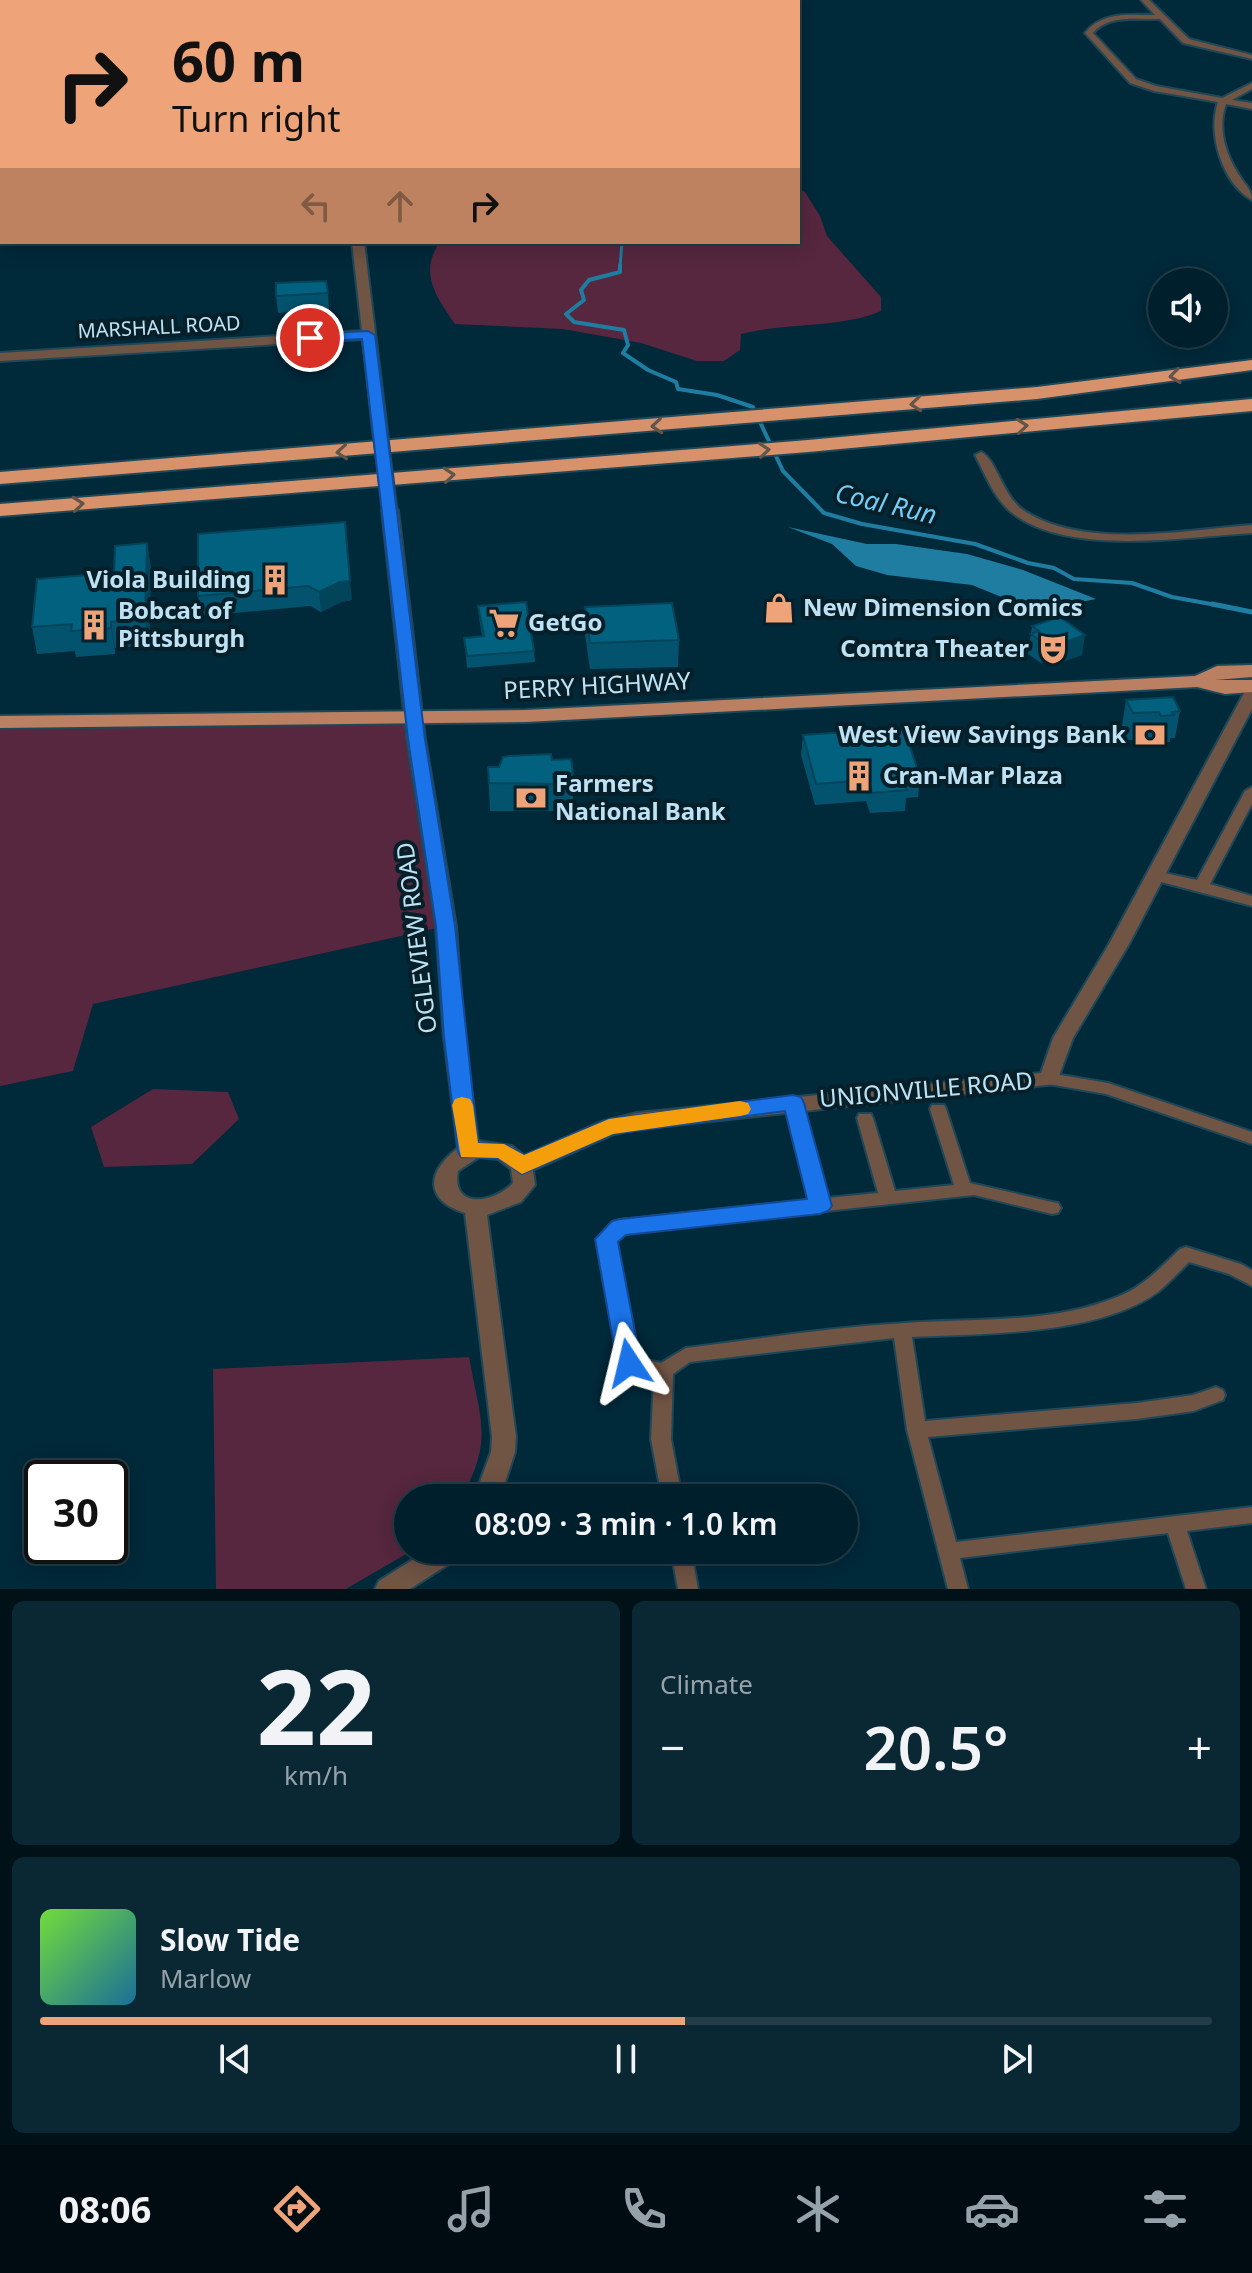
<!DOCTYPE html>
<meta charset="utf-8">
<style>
body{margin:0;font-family:"Noto Sans",sans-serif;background:#0a2734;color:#f1f3f6;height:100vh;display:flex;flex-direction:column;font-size:30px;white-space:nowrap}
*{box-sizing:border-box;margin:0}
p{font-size:26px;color:#95a2a9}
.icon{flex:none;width:44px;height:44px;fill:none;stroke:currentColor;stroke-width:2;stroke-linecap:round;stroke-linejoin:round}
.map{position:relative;height:1589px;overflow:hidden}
.drawer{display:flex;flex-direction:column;gap:12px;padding:12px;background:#001118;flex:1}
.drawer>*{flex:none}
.banner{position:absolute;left:0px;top:0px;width:800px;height:244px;box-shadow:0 4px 20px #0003,0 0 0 2px #223d48;background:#efa378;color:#111;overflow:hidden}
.tools{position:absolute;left:1148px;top:268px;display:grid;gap:16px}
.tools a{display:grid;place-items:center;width:80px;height:80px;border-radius:50%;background:#001f2c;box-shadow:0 4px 20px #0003,0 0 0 2px #223d48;font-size:40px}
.speed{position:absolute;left:24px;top:1460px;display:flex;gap:16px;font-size:40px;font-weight:700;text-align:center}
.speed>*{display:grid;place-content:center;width:104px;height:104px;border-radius:50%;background:#001f2c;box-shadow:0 4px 20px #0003,0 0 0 2px #223d48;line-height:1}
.speed .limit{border:4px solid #111;border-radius:12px;background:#fff;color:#111}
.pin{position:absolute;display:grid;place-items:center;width:68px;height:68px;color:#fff;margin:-34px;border:4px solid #fff;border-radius:50%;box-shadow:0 2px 8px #0007}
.me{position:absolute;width:88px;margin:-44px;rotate:350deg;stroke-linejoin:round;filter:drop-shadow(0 0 6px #0008)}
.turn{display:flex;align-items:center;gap:28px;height:168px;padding:0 40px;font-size:36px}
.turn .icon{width:104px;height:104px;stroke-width:2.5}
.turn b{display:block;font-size:56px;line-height:68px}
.lanes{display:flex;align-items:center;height:76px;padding:0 40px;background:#0003;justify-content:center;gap:40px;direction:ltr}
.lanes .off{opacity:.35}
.big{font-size:60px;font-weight:600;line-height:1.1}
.drawer .widget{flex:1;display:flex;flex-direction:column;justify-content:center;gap:12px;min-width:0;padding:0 28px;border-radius:12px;background:#0a2734}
.drawer .dial{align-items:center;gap:0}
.dial b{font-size:104px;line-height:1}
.song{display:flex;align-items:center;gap:24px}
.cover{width:96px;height:96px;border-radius:12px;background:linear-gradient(135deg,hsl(100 70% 55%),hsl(200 70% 35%))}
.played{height:8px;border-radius:4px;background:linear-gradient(90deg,#efa378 55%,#223d48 55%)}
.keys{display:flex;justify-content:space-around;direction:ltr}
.heat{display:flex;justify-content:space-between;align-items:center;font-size:44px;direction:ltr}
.drawer .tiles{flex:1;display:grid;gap:12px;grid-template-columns:1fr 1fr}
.widget:last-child{grid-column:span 2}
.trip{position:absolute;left:394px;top:1484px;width:464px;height:80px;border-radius:40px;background:#001f2c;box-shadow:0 4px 20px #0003,0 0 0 2px #223d48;font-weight:600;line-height:80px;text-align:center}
.menu{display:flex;height:128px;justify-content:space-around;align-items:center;background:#000c12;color:#95a2a9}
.menu .icon{width:56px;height:56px}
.menu .on{color:#efa378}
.menu b{font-size:36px;color:#f1f3f6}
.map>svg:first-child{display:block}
.green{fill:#56273f}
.water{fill:#1f7da1}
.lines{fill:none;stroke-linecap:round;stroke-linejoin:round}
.stream-far2{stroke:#1f7da1;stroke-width:3}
.stream-far1{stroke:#1f7da1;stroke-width:4}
.stream{stroke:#1f7da1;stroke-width:5}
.minor-casing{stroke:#1e4758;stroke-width:4}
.tertiary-casing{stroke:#1e4758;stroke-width:4}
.primary-casing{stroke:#1e4758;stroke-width:4}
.motorway-casing{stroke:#1e4758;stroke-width:4}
.minor{fill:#705444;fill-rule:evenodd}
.tertiary{fill:#705444;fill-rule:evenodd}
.primary{fill:#ba8061;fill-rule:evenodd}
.motorway{fill:#d8926b;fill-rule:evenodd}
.tertiary-bridge-casing{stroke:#1e4758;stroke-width:17;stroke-linecap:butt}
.tertiary-bridge{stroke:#705444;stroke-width:14}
.wall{fill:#03536e}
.shaded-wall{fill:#02445a}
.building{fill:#036180;stroke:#02445a;stroke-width:2}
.oneway{stroke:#645347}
.route{fill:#1a73e8;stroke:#114b97;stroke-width:2}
.slow{fill:#f59e0b}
.labels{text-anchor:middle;stroke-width:8;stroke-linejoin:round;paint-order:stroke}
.far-street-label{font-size:20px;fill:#bee2f4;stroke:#061f29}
.poi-label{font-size:24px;font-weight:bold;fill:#bee2f4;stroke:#061f29;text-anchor:start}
.street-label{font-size:24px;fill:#bee2f4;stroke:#061f29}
.water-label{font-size:26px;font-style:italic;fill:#73cdf6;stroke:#061f29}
</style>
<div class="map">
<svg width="1252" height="1589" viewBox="0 0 1252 1589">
<rect width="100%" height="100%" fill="#00293a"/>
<g class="green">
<path d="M798,189L805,192L820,216L827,236L881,297V311C838,329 787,322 741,334L740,350L724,361H697L641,343L563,329L455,324C437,298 418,273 440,242H798Z"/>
<polygon points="415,719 446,926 93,1004 73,1071 0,1086 0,722"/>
<polygon points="153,1089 228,1092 239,1119 192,1164 104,1167 91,1127"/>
<path d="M469,1357C480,1419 494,1440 461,1498H408V1550H413L346,1589H216L213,1369Z"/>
</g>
<polygon class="water" points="788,527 867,544 896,544 967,554 1023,570 1096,599 1036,611 972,585 887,575 856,566 832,544"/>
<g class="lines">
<polyline class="stream-far2" points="620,267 622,242"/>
<polyline class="stream-far1" points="620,265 620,272 589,280 581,290 584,300 566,314 574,322 624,330 628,345 623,353 648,370 676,382 678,389 717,395 753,407 783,471 824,513 862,524 975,544 1028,563 1054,568 1074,579 1132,583 1172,597 1222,606"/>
<polyline class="stream" points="1212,604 1252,612"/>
<g class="minor-casing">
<g id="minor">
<path d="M1141,0H1149L1189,39L1252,55V59L1183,43L1160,19C1138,20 1109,14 1093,33L1136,79L1156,86L1222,98L1252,83V89L1232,100L1252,103V109L1226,104C1217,129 1226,156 1241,178C1246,186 1252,190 1252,200C1222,183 1207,133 1218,102L1154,91L1130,83L1085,33C1102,11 1130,15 1155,15Z"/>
<path d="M981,452C996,459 1003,496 1023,510C1082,550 1184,530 1252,525V533C1185,537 1066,557 1011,512C994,498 985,474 975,455Z"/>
<polygon points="1252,787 1252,804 1210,884 1252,896 1252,906 1150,879 1148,876 1150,873 1155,871 1197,880 1245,791"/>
<polygon points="1049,1073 1108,1083 1252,1132 1252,1144 1106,1094 1043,1083 1041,1079 1043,1075"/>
<path d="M793,1097L799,1099L801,1103L827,1198L878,1193L857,1118L859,1114H871L873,1118L895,1191L954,1185L930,1109L932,1105H944L946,1109L970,1183L1052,1202L1058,1203L1061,1208L1058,1213L1052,1214L974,1195L625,1233L616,1241L637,1358L661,1363L686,1348C759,1339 832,1327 905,1323C975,1318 1051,1324 1117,1297C1143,1287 1160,1268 1180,1249L1186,1247L1241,1264L1252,1270V1286L1229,1274L1189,1262C1179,1272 1169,1283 1158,1292C1097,1336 985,1333 912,1337L925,1421L1137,1403L1193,1395L1216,1387L1223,1390L1225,1395L1223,1400L1194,1411L1137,1419L928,1437L956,1542L1252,1507V1523L1187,1531L1206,1589H1186L1168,1533L960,1558L968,1589H948L907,1430L894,1338L690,1362L673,1374L671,1439L682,1498H662L651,1439L654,1376L622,1368L620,1363L598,1239L614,1222L620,1220L810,1200L785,1103L787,1099Z"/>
<polygon points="671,1550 691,1550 698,1589 678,1589"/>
</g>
</g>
<g class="tertiary-casing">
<g id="tertiary">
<rect x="322" y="0" width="10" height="2"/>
<polygon points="352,242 364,242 388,439 386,442 376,442 374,439 363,339 0,361 0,353 362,331"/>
<path d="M390,505L398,510L425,739L456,926L464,1037L478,1141L512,1146L524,1156L601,1122L637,1113L1041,1073L1053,1038L1109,944L1244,693L1252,688V709L1129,944L1073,1038L1056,1084L637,1129L614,1134L533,1170L535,1185L521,1202L487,1215L516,1437L515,1452L500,1498H474L491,1452L492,1437L465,1213C423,1200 427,1171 458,1148L444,1037L436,926L407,739L382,510ZM479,1157L498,1159L511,1169L513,1183C494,1203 451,1210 458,1171Z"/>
<polygon points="428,1550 462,1550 458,1558 410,1589 375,1589 379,1581"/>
</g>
</g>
<g class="primary-casing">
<polygon id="primary" points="1252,665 1252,677 1215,680 1252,680 1252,692 1225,694 1197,687 526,722 0,728 0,716 526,710 1195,676 1217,666"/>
</g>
<g class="motorway-casing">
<g id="motorway">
<polygon points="1252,360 1252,370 1037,399 0,484 0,472 1037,387"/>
<polygon points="1252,399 1252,411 808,452 0,516 0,504 808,440"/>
</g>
</g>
<use href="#minor" class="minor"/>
<use href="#tertiary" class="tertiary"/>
<use href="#primary" class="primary"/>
<use href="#motorway" class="motorway"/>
<g class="tertiary-bridge-casing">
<polyline id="tertiary-bridge" points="381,439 390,510"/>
</g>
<use href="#tertiary-bridge" class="tertiary-bridge"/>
</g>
<g class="wall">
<polygon points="328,293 329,310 278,313 276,296"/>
<polygon points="198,534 352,600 341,602 321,612 310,606 201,616 198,596"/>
<polygon points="147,543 151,569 149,645 115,648 115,654 76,657 75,651 37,654 32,627 114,573"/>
<polygon points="478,606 534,651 535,662 467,668 464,638 482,636 479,617"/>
<polygon points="585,607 679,640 678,667 590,669 585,634"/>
<polygon points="1032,626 1082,655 1056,664 1050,660 1041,663 1028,654"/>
<polygon points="1126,700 1180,711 1175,738 1170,738 1170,742 1156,743 1155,739 1128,740 1122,726"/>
<polygon points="803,735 920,777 918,797 906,798 905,811 870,813 866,801 815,805 801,755"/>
<polygon points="552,760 573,773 573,800 555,802 555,811 490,811 488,767"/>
</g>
<g class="shaded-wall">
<polygon points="147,543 151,569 149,645 145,619"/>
<polygon points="350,581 352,600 341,602 321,612 319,592 340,582"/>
<polygon points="111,622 115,648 115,654 111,628"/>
<polygon points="1085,635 1082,655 1056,664 1059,644"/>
<polygon points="1053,640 1050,660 1041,663 1044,643"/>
</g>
<g class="building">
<polygon points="326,281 328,293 276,296 276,283"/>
<polygon points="345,522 350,581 340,582 319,592 308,586 198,596 198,534"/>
<polygon points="147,543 145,619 111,622 111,628 71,631 72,624 32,627 37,579 114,573 115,546"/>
<polygon points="526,602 534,651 467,656 464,638 484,636 478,606"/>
<polygon points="672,603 679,640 590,643 585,607"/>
<polygon points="1060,617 1085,635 1059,644 1053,640 1044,643 1031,634 1039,631 1032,626"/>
<polygon points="1173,697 1180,711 1172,712 1174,715 1161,716 1159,712 1133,713 1126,700"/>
<polygon points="904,728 920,777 902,778 907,790 872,793 868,780 816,784 803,735"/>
<polygon points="551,754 552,760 571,759 573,773 553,774 554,784 489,783 488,767 499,767 503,757 508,756"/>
</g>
<defs><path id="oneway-chevron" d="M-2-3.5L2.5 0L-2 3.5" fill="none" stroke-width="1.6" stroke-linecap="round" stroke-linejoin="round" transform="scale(2)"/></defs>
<g class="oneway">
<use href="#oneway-chevron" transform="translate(1175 376) rotate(172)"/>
<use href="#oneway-chevron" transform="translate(916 404) rotate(175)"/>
<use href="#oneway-chevron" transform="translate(657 426) rotate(175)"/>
<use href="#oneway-chevron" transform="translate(1022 426) rotate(-5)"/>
<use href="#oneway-chevron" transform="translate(764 450) rotate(-5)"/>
<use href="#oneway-chevron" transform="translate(342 452) rotate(176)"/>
<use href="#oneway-chevron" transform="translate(449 475) rotate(-5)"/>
<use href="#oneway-chevron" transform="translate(78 504) rotate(-5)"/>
</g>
<polygon class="route" points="368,331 375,335 425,739 455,926 478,1143 504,1144 524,1155 609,1119 793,1095 801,1097 804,1103 832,1206 828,1211 820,1214 626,1235 618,1242 641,1363 637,1370 629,1373 620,1370 617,1363 595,1239 612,1221 620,1219 807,1199 785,1111 613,1134 522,1174 498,1158 461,1157 458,1152 444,1037 436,926 408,739 362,339 310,342 303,338 310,334"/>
<polygon class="slow" points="462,1097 470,1099 473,1105 478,1143 504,1144 524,1155 609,1119 740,1101 748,1103 751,1109 748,1114 740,1116 613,1134 522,1174 498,1158 461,1157 452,1105 455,1099"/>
<defs>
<g id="building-bare" transform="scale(2.4)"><path d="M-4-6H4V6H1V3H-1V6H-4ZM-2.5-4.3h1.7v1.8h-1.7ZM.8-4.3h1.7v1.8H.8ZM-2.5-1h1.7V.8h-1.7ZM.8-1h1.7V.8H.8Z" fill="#efa378" stroke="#061f29" stroke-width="2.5" paint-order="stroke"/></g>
<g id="shop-bare" transform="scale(2.4)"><path d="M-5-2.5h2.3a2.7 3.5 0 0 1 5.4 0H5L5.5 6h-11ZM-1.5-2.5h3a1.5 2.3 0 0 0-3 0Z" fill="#efa378" stroke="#061f29" stroke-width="2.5" paint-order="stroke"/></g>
<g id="supermarket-bare" transform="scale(2.4)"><path d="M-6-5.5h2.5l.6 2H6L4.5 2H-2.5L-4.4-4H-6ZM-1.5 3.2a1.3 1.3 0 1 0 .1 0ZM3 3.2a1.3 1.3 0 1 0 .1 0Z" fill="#efa378" stroke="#061f29" stroke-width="2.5" paint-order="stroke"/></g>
<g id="theatre-bare" transform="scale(2.4)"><path d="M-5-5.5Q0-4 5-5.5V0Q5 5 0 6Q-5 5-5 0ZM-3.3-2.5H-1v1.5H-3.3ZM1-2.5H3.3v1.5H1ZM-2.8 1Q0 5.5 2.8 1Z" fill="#efa378" stroke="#061f29" stroke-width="2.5" paint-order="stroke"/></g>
<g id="bank-bare" transform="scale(2.4)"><path d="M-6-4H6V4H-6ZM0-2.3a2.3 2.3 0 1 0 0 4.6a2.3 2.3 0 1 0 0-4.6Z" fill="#efa378" stroke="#061f29" stroke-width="2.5" paint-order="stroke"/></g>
</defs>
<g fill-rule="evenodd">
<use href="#building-bare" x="275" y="580"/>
<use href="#shop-bare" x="779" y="608"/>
<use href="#supermarket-bare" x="504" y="623"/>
<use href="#building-bare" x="94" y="625"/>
<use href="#theatre-bare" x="1053" y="649"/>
<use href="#bank-bare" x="1150" y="735"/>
<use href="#building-bare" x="859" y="776"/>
<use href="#bank-bare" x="531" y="798"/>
</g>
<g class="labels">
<g class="far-street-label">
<text transform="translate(159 327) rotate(-3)" y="7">MARSHALL ROAD</text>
</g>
<g class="poi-label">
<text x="251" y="588" text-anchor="end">Viola Building</text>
<text x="803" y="616">New Dimension Comics</text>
<text x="118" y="619">Bobcat of<tspan x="118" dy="28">Pittsburgh</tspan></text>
<text x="528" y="631">GetGo</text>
<text x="1029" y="657" text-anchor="end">Comtra Theater</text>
<text x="1126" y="743" text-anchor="end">West View Savings Bank</text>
<text x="883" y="784">Cran-Mar Plaza</text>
<text x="555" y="792">Farmers<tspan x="555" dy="28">National Bank</tspan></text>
</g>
<g class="street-label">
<text transform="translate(597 686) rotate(-3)" y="8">PERRY HIGHWAY</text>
<text transform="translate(417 938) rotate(-97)" y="8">OGLEVIEW ROAD</text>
<text transform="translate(926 1090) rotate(-5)" y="8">UNIONVILLE ROAD</text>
</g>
<g class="water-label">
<text transform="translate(886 504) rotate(13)" y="9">Coal Run</text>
</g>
</g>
</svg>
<div class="tools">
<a><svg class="icon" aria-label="sound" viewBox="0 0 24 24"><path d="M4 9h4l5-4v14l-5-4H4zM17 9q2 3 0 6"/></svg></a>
</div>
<div class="speed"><div class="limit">30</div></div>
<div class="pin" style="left:310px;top:338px;background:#d93025"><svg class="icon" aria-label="arrive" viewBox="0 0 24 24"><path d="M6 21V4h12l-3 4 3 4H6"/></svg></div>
<svg class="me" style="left:629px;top:1363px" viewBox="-20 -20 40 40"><path d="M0-17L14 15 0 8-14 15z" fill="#1a73e8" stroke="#fff" stroke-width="4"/></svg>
<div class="trip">08:09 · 3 min · 1.0 km</div>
<div class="banner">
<div class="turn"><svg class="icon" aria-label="right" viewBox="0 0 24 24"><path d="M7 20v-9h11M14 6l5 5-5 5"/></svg><div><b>60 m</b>Turn right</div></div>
<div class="lanes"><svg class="icon off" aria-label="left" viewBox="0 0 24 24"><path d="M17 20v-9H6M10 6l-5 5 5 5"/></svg><svg class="icon off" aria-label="ahead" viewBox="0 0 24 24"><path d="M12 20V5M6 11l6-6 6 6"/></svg><svg class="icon" aria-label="right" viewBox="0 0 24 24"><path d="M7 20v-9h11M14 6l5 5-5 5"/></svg></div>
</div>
</div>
<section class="drawer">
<div class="tiles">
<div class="widget dial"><b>22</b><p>km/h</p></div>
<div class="widget"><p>Climate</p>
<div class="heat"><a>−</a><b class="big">20.5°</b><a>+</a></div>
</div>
<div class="widget">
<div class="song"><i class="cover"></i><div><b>Slow Tide</b><p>Marlow</p></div></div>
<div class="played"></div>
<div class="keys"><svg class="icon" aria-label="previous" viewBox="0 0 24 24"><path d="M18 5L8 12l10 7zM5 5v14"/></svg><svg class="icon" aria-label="pause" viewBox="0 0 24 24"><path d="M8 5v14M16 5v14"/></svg><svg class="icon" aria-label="next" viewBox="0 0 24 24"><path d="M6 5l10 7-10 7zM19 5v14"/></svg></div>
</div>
</div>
</section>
<nav class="menu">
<b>08:06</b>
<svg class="icon on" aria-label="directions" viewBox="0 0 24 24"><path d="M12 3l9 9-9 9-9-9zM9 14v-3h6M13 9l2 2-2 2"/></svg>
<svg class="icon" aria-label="music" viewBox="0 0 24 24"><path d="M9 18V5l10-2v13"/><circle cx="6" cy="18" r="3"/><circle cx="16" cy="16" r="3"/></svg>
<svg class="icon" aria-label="phone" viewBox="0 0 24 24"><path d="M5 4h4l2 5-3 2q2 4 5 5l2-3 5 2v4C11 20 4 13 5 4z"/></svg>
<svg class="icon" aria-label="climate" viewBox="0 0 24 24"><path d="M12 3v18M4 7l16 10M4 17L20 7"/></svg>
<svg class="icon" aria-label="car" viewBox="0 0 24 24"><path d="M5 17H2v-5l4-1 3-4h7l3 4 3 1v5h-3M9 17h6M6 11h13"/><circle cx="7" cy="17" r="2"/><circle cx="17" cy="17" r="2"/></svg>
<svg class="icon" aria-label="filters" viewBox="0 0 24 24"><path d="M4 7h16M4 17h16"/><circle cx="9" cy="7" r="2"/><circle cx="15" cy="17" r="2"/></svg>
</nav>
